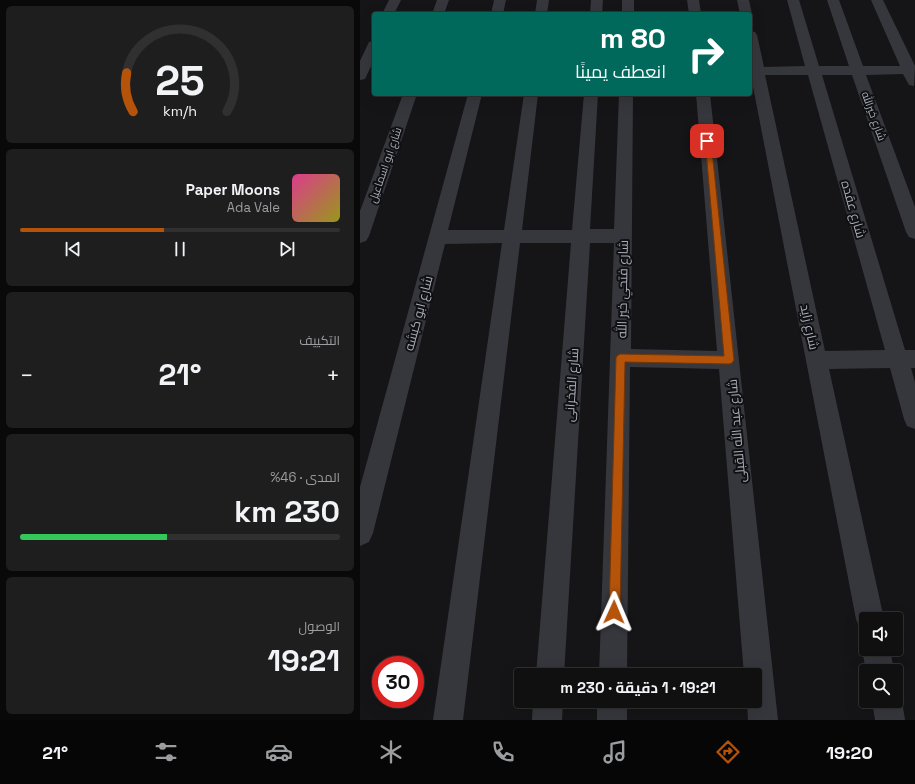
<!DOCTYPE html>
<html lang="ar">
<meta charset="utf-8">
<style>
body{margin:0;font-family:"Space Grotesk",Cairo,sans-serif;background:#1e1e1f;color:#f1f3f6;direction:rtl;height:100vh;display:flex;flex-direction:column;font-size:15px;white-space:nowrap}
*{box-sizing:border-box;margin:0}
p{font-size:13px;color:#9c9d9f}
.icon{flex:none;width:22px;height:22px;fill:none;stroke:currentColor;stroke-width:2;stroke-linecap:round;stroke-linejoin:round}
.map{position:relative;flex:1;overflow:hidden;direction:ltr}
.drawer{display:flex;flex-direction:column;gap:6px;padding:6px;background:#090909;width:360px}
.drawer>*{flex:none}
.guide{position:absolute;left:12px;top:12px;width:380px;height:84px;border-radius:4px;box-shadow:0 4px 16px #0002,0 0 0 1px #303031;direction:rtl;background:#00695c;color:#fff;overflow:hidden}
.tools{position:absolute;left:499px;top:612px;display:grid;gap:8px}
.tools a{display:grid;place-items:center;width:44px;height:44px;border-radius:4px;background:#101011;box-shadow:0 4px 16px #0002,0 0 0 1px #303031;font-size:20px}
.speed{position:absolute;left:12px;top:656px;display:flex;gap:8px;font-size:20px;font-weight:700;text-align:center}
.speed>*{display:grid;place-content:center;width:52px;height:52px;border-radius:50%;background:#101011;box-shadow:0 4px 16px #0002,0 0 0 1px #303031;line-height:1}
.speed .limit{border:6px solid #d22;background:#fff;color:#111}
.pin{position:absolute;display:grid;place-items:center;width:34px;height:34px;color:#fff;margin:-17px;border-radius:8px;box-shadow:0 2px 6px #0006}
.me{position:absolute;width:44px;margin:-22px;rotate:1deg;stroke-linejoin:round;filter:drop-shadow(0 0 3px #0008)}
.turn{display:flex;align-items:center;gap:14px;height:84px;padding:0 20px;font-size:18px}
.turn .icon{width:52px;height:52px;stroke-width:2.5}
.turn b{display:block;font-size:28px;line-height:34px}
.big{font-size:30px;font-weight:700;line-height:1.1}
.drawer .tile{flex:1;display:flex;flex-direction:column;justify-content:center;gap:6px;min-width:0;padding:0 14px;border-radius:6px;background:#1e1e1f}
.drawer .dial{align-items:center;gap:0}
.dial svg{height:104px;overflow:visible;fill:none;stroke:#303031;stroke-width:7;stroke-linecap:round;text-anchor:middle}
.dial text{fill:#f1f3f6;stroke:none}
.song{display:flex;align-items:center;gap:12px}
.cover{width:48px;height:48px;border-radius:6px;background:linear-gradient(135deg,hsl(330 70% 55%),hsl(60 70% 35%))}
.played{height:4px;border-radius:2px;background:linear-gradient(90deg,#b45309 45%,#303031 45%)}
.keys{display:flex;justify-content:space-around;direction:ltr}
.heat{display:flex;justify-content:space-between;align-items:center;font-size:22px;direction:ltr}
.charge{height:6px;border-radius:3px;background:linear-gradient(90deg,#34c759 46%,#303031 0)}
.trip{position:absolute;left:154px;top:668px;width:248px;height:40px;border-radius:4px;background:#101011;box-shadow:0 4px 16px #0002,0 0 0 1px #303031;font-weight:700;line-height:40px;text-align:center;direction:rtl}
.menu{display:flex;height:64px;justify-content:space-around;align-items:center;background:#060607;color:#9c9d9f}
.menu .icon{width:28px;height:28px}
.menu .active{color:#b45309}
.menu b{font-size:18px;color:#f1f3f6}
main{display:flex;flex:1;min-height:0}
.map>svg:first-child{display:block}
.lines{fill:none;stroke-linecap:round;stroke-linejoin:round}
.minor{fill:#36373d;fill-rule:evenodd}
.route{fill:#b45309;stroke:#753606}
.labels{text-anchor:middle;stroke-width:4;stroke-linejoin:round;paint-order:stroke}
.far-street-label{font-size:11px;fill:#a6acb9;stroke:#101012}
.street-label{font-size:13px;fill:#a6acb9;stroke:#101012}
</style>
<main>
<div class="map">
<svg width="555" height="720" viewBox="0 0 555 720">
<rect width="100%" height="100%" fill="#151517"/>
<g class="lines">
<g class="minor">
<polygon points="29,0 41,0 34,14 22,14"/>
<polygon points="77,0 89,0 84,14 72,14"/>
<polygon points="134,0 146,0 143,14 131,14"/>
<polygon points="177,0 189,0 187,14 175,14"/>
<polygon points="231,0 243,0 242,14 230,14"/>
<rect x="262" y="0" width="12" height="14"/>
<polygon points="327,0 339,0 341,14 329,14"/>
<polygon points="377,0 389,0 392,14 391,17 390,14 380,14"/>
<path d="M427,0H439L459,66H489L467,0H479L503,66H540L511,0H523L555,66L554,86L549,85L543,74L506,75L555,207V239L549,237L546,232L492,75H462L545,350H555V368H551L555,382V429L547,426L544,419L530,368L469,369L524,619H506V631L500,629L496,619L390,71V31L395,32L397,35L404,67L445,66ZM405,75H448L525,350L465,351Z"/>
<polygon points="14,41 14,60 5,79 0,80 0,61 9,42"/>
<polygon points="43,94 57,94 9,236 6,241 0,243 0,211"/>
<polygon points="108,94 122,94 88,230 144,230 164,94 178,94 162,230 212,230 224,94 238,94 230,229 254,229 259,94 273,94 271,349 357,351 336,94 350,94 418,720 388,720 387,701 395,701 395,675 384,675 359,369 270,367 267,675 239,675 254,243 230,243 204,675 176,675 211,243 160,243 103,720 73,720 142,243 85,244 13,533 9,542 0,546 0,487"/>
<polygon points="506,640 506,649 530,649 534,671 506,671 502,649"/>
<polygon points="536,690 542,701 545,720 515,720 512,701 536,701"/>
<polygon points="173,701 203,701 202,720 172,720"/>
<rect x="237" y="701" width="30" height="19"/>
</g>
</g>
<polygon class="route" points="345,139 347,139 351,141 374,360 372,363 369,364 265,362 260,612 259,616 254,618 250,616 249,612 256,358 257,356 260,354 364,356"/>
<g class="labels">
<g class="far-street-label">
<text transform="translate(514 116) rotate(70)" y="4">شارع خيرالله</text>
<text transform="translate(25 165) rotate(-71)" y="4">شارع ابو اسماعيل</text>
</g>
<g class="street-label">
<text transform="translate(494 209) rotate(74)" y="5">شارع عقده</text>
<text transform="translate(262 289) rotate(-89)" y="5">شارع فتحي خير الله</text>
<text transform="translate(58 313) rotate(-75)" y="5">شارع ابو كبشه</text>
<text transform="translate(450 327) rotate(78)" y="5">شارع زايد</text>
<text transform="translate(211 385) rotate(-86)" y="5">شارع الفخرانى</text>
<text transform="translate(376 431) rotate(-95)" y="5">شارع عبد الله القبلى</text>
</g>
</g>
</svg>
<div class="tools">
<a><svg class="icon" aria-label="sound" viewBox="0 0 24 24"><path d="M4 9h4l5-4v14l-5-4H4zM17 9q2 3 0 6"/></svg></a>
<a><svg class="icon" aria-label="search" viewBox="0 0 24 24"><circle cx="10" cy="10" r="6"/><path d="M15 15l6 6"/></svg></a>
</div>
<div class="speed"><div class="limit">30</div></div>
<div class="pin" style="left:347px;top:141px;background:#d93025"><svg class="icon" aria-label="arrive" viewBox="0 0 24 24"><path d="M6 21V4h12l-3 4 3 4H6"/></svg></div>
<svg class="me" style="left:254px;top:612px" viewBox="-20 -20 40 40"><path d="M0-17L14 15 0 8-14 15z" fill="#b45309" stroke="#fff" stroke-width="4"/></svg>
<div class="trip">19:21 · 1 دقيقة · 230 m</div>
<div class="guide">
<div class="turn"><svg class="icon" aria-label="right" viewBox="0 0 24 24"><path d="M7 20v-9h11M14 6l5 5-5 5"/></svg><div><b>80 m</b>انعطف يمينًا</div></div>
</div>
</div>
<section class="drawer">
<div class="tile dial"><svg viewBox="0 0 100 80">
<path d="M14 69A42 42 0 1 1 86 69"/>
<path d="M14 69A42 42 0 0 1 9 39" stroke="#b45309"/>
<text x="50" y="56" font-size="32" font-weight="700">25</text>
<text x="50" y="72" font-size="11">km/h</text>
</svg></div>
<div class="tile">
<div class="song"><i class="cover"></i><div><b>Paper Moons</b><p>Ada Vale</p></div></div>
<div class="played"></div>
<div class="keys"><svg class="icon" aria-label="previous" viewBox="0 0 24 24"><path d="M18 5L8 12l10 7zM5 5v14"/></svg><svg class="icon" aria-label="pause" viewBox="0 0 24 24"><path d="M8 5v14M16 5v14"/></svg><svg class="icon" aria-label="next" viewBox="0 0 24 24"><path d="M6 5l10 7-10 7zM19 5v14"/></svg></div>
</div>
<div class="tile"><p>التكييف</p>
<div class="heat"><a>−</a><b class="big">21°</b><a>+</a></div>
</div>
<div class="tile"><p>المدى · 46%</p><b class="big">230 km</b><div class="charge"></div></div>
<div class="tile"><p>الوصول</p><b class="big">19:21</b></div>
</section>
</main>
<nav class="menu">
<b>19:20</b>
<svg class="icon active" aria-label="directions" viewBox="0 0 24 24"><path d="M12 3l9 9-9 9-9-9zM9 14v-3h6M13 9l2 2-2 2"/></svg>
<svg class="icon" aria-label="music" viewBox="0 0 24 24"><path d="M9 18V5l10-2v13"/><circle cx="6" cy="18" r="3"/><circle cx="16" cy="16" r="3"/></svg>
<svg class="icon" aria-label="phone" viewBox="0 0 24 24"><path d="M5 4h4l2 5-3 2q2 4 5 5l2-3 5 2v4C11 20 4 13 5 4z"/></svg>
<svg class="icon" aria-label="climate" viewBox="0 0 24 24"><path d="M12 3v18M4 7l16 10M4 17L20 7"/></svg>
<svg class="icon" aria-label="car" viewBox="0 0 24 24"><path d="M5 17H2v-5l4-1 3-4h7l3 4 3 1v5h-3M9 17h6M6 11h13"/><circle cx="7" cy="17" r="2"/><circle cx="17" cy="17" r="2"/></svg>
<svg class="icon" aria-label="filters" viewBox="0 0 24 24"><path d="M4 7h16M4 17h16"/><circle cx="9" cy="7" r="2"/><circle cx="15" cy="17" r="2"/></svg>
<b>21°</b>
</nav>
